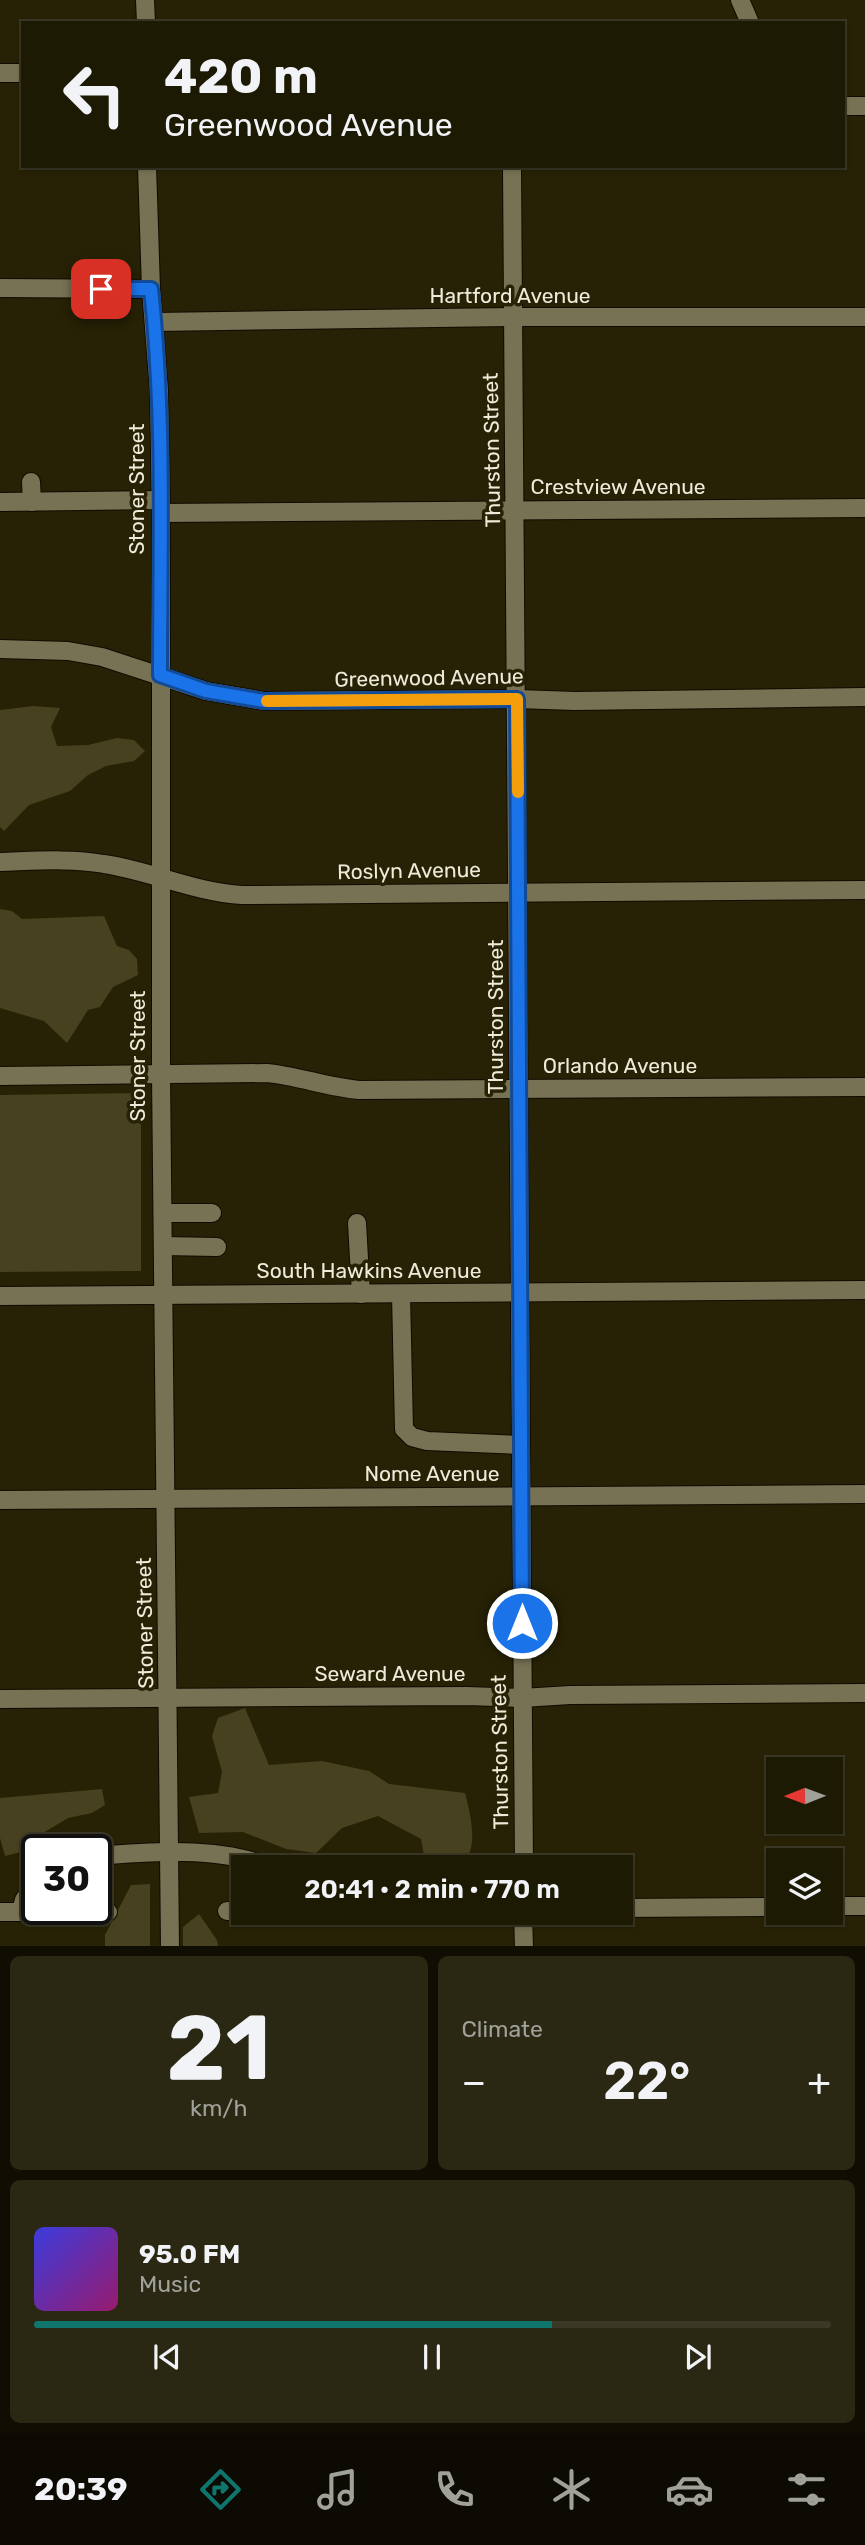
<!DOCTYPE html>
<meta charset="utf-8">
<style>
body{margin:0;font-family:Rubik,sans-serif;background:#2a2713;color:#f1f3f6;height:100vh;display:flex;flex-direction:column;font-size:26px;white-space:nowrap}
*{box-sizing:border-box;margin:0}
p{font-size:23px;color:#a0a19a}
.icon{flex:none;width:38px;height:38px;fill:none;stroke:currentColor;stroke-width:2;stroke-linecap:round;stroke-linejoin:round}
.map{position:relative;height:1946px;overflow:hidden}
.details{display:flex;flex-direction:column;gap:10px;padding:10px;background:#100e02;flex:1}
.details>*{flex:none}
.guide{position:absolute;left:21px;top:21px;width:824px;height:147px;border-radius:0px;box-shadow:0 2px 5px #0004,0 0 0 2px #3b3826;background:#1d1a04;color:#f1f3f6;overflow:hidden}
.needle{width:46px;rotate:269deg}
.tools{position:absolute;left:766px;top:1757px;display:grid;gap:14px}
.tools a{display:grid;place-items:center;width:77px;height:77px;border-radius:0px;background:#1d1a04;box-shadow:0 2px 5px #0004,0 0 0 2px #3b3826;font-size:35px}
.speed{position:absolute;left:21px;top:1834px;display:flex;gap:14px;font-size:35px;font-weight:700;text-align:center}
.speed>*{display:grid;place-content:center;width:91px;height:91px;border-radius:50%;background:#1d1a04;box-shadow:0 2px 5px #0004,0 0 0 2px #3b3826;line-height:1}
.speed .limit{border:4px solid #111;border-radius:10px;background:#fff;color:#111}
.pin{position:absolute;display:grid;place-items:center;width:60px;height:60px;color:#fff;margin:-30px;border-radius:14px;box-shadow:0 4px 10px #0006}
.me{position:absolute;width:77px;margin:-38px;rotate:0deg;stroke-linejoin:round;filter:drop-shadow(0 0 5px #0008)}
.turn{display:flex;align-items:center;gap:24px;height:147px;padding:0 28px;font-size:32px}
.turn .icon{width:91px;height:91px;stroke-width:2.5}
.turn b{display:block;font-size:49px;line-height:60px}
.big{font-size:52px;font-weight:600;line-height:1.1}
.details .widget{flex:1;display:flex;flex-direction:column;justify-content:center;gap:10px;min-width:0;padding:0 24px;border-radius:10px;background:#2a2713}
.details .dial{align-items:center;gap:0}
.dial b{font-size:91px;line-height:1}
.song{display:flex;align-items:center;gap:21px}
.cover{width:84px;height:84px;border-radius:10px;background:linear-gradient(135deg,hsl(240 70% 55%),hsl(320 70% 35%))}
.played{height:7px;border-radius:4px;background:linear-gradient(90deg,#0f766e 65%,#3b3826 65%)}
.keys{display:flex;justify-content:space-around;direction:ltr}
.heat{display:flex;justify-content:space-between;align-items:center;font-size:38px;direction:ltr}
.details .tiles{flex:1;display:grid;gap:10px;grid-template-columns:1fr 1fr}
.widget:last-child{grid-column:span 2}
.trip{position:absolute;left:231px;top:1855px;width:402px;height:70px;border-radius:0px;background:#1d1a04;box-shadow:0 2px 5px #0004,0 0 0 2px #3b3826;font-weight:600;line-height:70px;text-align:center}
.tab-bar{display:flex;height:112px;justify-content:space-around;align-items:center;background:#0c0a02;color:#a0a19a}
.tab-bar .icon{width:49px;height:49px}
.tab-bar .active{color:#0f766e}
.tab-bar b{font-size:32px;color:#f1f3f6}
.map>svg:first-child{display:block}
.green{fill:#484120}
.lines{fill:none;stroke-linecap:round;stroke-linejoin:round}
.minor-casing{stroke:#100b00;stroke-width:20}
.minor{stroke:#787254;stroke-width:18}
.route-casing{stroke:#114b97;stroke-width:18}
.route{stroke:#1a73e8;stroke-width:12}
.slow{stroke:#f59e0b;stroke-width:12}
.labels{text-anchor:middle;stroke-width:7;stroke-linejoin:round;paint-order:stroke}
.street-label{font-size:21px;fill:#eeebda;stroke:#272205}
</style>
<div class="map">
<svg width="865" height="1947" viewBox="0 0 865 1947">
<rect width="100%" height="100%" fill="#272205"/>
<g class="green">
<polygon points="33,706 60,708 51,727 57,746 88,745 117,738 134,740 145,751 134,761 106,766 88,775 70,791 29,805 4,831 0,827 0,710"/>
<polygon points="0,909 12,911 22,919 104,916 117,946 129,950 137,959 138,975 113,987 100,1007 88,1010 67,1043 44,1021 0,1008"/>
<polygon points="141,1093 141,1271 0,1272 0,1095"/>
<path d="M245,1708L269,1765L322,1761L369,1771L389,1784L465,1793C470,1813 483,1859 454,1867C446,1869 434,1867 426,1867L421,1839L378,1816L342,1828L316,1853L286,1849L243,1832L199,1833L189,1797L218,1793L222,1772L212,1736L218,1718Z"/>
<polygon points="102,1789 105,1805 92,1813 68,1818 38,1836 25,1851 5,1856 0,1838 0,1798"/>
<polygon points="150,1884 150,1946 105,1947 105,1935 131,1885"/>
<polygon points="199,1914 217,1940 218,1946 183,1946 183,1927"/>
</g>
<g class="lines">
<g class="minor-casing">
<g id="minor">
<polyline points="145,0 146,23"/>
<polyline points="740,0 750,23"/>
<polyline points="0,73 23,73"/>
<polyline points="844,106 865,106"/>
<polyline points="147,166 151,289 159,391 161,513 161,1074 170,1947"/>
<polyline points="512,166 524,1867"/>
<polyline points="0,288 151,289"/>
<polyline points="155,322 514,317 865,317"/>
<polyline points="31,482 32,502"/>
<polyline points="0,502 161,500"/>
<polyline points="161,513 865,508"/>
<polyline points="0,649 68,651 102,657 206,691 264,701 517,699 575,701 865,697"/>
<path d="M0,862C34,861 70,858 104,864C151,871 194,892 242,895L865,890"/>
<path d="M0,1076L267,1073C298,1076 327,1087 359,1090L865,1087"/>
<polyline points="163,1213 212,1213"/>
<polyline points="357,1223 361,1294"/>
<polyline points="163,1246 217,1247"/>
<polyline points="401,1294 404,1429 412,1437 427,1441 521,1445"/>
<polyline points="0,1296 865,1290"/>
<polyline points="0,1500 865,1494"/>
<polyline points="0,1699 467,1696 522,1698 570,1695 865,1693"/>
<path d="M96,1856C145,1852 223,1846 267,1867"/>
<polyline points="831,1906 865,1906"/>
<polyline points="621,1908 779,1907"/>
<polyline points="227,1911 243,1911"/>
<polyline points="0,1912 108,1912"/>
<polyline points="21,1912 24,1900 37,1882"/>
<polyline points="523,1913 524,1947"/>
</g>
</g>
<use href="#minor" class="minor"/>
</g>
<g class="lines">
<g class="route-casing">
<path id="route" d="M101,289H151C165,417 160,546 160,675L206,691L264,701L517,699L522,1623"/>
</g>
<use href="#route" class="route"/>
<polyline class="slow" points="267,701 517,699 518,792"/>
</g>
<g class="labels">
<g class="street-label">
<text x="510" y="303">Hartford Avenue</text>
<text transform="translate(492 450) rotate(-91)" y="7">Thurston Street</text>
<text x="618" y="494">Crestview Avenue</text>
<text transform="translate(137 489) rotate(-90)" y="7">Stoner Street</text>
<text transform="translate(429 678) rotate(-1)" y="7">Greenwood Avenue</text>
<text transform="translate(409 871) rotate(-1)" y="7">Roslyn Avenue</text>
<text transform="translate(496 1017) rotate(-90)" y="7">Thurston Street</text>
<text transform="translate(138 1056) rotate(-90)" y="7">Stoner Street</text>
<text x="620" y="1073">Orlando Avenue</text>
<text x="369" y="1278">South Hawkins Avenue</text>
<text x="432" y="1481">Nome Avenue</text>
<text transform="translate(145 1623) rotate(-91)" y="7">Stoner Street</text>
<text x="390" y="1681">Seward Avenue</text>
<text transform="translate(500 1752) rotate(-91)" y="7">Thurston Street</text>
</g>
</g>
</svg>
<div class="tools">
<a><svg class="needle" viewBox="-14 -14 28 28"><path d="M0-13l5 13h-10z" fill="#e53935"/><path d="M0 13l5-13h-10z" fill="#a0a19a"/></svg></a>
<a><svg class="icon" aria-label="layers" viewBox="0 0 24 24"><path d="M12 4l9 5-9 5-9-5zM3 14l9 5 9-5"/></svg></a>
</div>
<div class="speed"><div class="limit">30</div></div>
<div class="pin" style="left:101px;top:289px;background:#d93025"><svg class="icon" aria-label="arrive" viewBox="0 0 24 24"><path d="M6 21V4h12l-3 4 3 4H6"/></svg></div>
<svg class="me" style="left:522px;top:1623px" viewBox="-20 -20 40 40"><circle r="17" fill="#1a73e8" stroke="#fff" stroke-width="3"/><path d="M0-11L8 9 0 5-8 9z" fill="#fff"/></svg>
<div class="trip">20:41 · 2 min · 770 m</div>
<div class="guide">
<div class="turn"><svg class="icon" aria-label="left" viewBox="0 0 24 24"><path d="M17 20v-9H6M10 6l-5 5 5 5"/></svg><div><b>420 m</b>Greenwood Avenue</div></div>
</div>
</div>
<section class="details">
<div class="tiles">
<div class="widget dial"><b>21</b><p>km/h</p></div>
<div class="widget"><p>Climate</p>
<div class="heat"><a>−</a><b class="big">22°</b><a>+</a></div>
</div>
<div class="widget">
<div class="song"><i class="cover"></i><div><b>95.0 FM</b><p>Music</p></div></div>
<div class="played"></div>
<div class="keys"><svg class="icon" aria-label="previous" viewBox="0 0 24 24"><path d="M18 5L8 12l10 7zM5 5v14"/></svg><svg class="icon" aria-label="pause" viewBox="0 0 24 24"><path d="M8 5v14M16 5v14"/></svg><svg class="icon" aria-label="next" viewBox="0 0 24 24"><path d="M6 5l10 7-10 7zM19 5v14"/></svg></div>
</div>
</div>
</section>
<nav class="tab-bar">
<b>20:39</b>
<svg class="icon active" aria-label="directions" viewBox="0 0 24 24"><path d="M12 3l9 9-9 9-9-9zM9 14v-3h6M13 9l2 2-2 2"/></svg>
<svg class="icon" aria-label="music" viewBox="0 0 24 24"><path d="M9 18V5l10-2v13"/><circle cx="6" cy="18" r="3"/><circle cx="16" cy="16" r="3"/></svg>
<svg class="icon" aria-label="phone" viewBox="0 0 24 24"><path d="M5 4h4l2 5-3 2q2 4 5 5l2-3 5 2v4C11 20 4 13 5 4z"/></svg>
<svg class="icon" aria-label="climate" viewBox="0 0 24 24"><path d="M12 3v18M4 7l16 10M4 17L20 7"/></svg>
<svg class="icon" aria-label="car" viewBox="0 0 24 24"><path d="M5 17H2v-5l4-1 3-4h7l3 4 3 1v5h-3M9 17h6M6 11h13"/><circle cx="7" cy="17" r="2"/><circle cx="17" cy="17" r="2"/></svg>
<svg class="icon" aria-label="filters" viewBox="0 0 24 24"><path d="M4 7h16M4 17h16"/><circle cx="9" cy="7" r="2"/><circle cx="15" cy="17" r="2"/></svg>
</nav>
